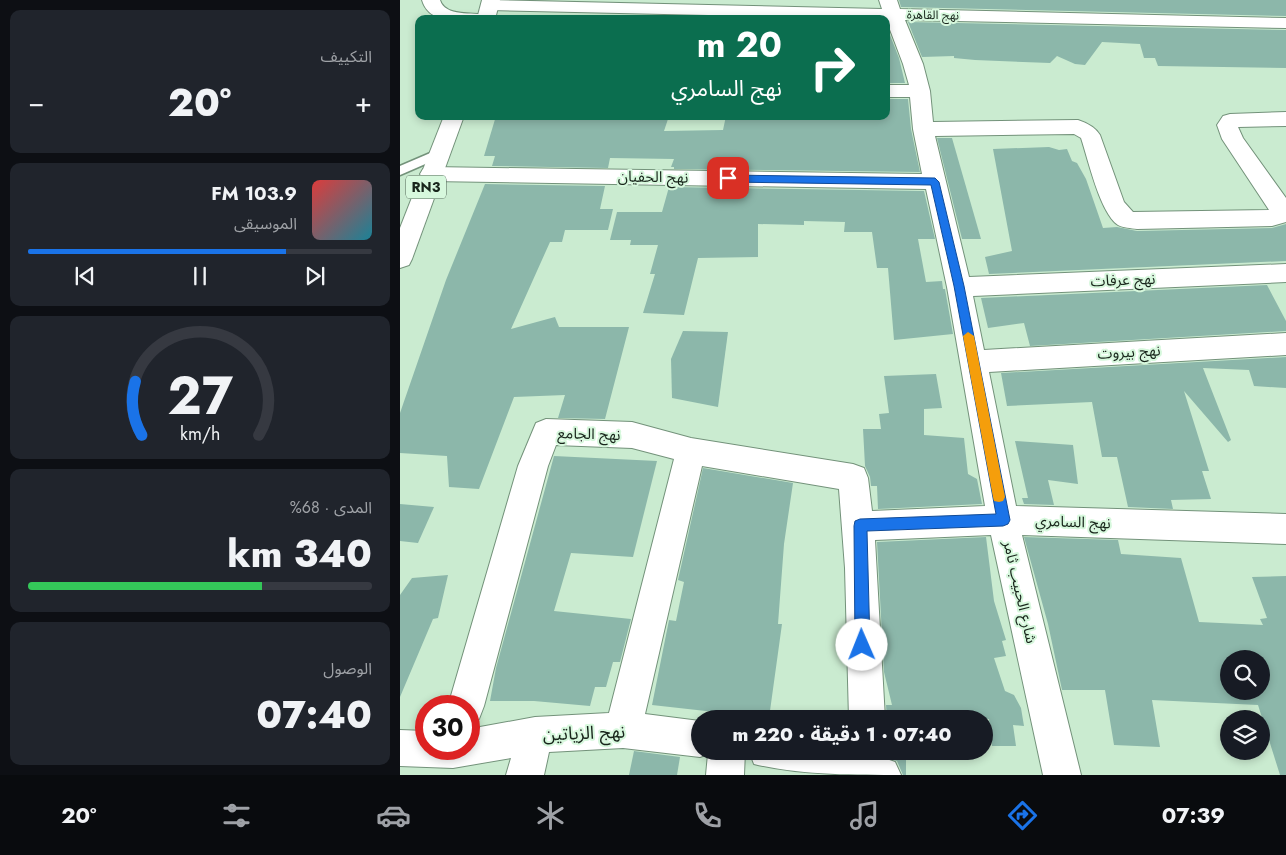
<!DOCTYPE html>
<html lang="ar">
<meta charset="utf-8">
<style>
body{margin:0;font-family:Jost,"Noto Sans Arabic",sans-serif;background:#20242c;color:#f1f3f6;direction:rtl;height:100vh;display:flex;flex-direction:column;font-size:19px;white-space:nowrap}
*{box-sizing:border-box;margin:0}
p{font-size:16px;color:#9ea1a6}
.icon{flex:none;width:28px;height:28px;fill:none;stroke:currentColor;stroke-width:2;stroke-linecap:round;stroke-linejoin:round}
.map{position:relative;flex:1;overflow:hidden;direction:ltr}
.sheet{display:flex;flex-direction:column;gap:10px;padding:10px;background:#0d0f14;width:400px}
.sheet>*{flex:none}
.banner{position:absolute;left:15px;top:15px;width:475px;height:105px;border-radius:10px;box-shadow:0 2px 8px #0003;direction:rtl;background:#0b6e4f;color:#fff;overflow:hidden}
.buttons{position:absolute;left:820px;top:650px;display:grid;gap:10px}
.buttons a{display:grid;place-items:center;width:50px;height:50px;border-radius:50%;background:#171b24;box-shadow:0 2px 8px #0003;font-size:25px}
.speed{position:absolute;left:15px;top:695px;display:flex;gap:10px;font-size:25px;font-weight:700;text-align:center}
.speed>*{display:grid;place-content:center;width:65px;height:65px;border-radius:50%;background:#171b24;box-shadow:0 2px 8px #0003;line-height:1}
.speed .limit{border:8px solid #d22;background:#fff;color:#111}
.pin{position:absolute;display:grid;place-items:center;width:42px;height:42px;color:#fff;margin:-21px;border-radius:10px;box-shadow:0 2px 8px #0006}
.me{position:absolute;width:55px;margin:-28px;rotate:359deg;stroke-linejoin:round;filter:drop-shadow(0 0 4px #0008)}
.turn{display:flex;align-items:center;gap:18px;height:105px;padding:0 25px;font-size:22px}
.turn .icon{width:65px;height:65px;stroke-width:2.5}
.turn b{display:block;font-size:35px;line-height:42px}
.big{font-size:38px;font-weight:800;line-height:1.1}
.sheet .tile{flex:1;display:flex;flex-direction:column;justify-content:center;gap:8px;min-width:0;padding:0 18px;border-radius:10px;background:#20242c}
.sheet .dial{align-items:center;gap:0}
.dial svg{height:130px;overflow:visible;fill:none;stroke:#363941;stroke-width:7;stroke-linecap:round;text-anchor:middle}
.dial text{fill:#f1f3f6;stroke:none}
.song{display:flex;align-items:center;gap:15px}
.cover{width:60px;height:60px;border-radius:8px;background:linear-gradient(135deg,hsl(0 70% 55%),hsl(190 70% 35%))}
.played{height:5px;border-radius:2px;background:linear-gradient(90deg,#1a73e8 75%,#363941 75%)}
.keys{display:flex;justify-content:space-around;direction:ltr}
.heat{display:flex;justify-content:space-between;align-items:center;font-size:28px;direction:ltr}
.charge{height:8px;border-radius:4px;background:linear-gradient(90deg,#34c759 68%,#363941 0)}
.trip{position:absolute;left:291px;top:710px;width:302px;height:50px;border-radius:25px;background:#171b24;box-shadow:0 2px 8px #0003;font-weight:800;line-height:50px;text-align:center;direction:rtl}
.tabs{display:flex;height:80px;justify-content:space-around;align-items:center;background:#090b0e;color:#9ea1a6}
.tabs .icon{width:35px;height:35px}
.tabs .active{color:#1a73e8}
.tabs b{font-size:22px;color:#f1f3f6}
main{display:flex;flex:1;min-height:0}
.map>svg:first-child{display:block}
.building{fill:#8cb7aa;fill-rule:evenodd}
.lines{fill:none;stroke-linecap:round;stroke-linejoin:round}
.lane-casing{stroke:#73927a;stroke-width:3}
.street-casing{stroke:#73927a;stroke-width:2}
.primary-casing{stroke:#73927a;stroke-width:2}
.lane{fill:#fff;fill-rule:evenodd}
.street{fill:#fff;fill-rule:evenodd}
.primary{fill:#fff;fill-rule:evenodd}
.route{fill:#1a73e8;stroke:#114b97}
.slow{fill:#f59e0b}
.labels{text-anchor:middle;stroke-width:4;stroke-linejoin:round;paint-order:stroke}
.far-street-label{font-size:12px;fill:#18251b;stroke:#d7f8dd}
.shield{fill:#d7f8dd;stroke:#516455;stroke-width:1}
.shield-label{font-size:14px;font-weight:bold;fill:#18251b}
.street-label{font-size:15px;fill:#18251b;stroke:#d7f8dd}
.near-street-label{font-size:18px;fill:#18251b;stroke:#d7f8dd}
</style>
<main>
<div class="map">
<svg width="886" height="775" viewBox="0 0 886 775">
<rect width="100%" height="100%" fill="#caebd0"/>
<g class="building">
<polygon points="499,0 886,0 886,16 501,7"/>
<polygon points="508,22 886,30 886,68 758,66 755,58 744,58 740,44 702,42 685,65 675,64 657,56 650,63 575,60 554,58 554,56 522,57"/>
<polygon points="486,25 499,58 505,83 486,83"/>
<polygon points="486,99 508,99 511,129 520,172 274,169 274,167 271,167 274,159 210,158 208,168 92,166 95,156 84,156 96,116 180,119 181,116 269,116 264,131 323,130 326,116 486,116"/>
<polygon points="537,138 552,138 581,239 562,239"/>
<polygon points="649,147 659,150 667,149 672,161 677,163 686,179 703,228 717,227 737,231 872,228 886,224 886,261 589,274 585,257 612,251 593,149"/>
<polygon points="85,184 205,186 200,209 213,209 208,230 165,230 162,242 150,242 111,329 155,317 159,327 229,327 205,419 158,418 165,395 114,397 79,489 49,487 47,456 0,453 0,413 46,280"/>
<polygon points="269,187 524,191 535,239 518,239 526,282 542,281 543,289 545,289 553,334 494,340 488,268 477,268 472,232 444,232 445,222 404,221 404,225 358,224 358,257 298,258 284,315 243,313 255,274 250,274 258,245 230,245 231,240 210,240 217,212 262,212"/>
<polygon points="867,285 886,321 886,331 630,346 624,323 588,328 581,298"/>
<polygon points="283,331 328,332 318,407 272,398 271,359"/>
<polygon points="886,357 886,388 854,386 849,370 803,368 831,440 828,442 784,391 809,471 802,471 811,499 771,500 773,509 728,507 717,457 702,457 692,402 607,406 601,373"/>
<polygon points="536,374 542,408 524,409 524,435 564,438 568,474 577,479 582,504 478,509 477,486 471,486 470,477 465,466 463,429 481,429 479,414 489,413 484,376"/>
<polygon points="615,441 673,445 678,484 648,480 654,505 624,504 622,498 628,498"/>
<polygon points="154,456 257,461 233,557 171,553 154,611 231,619 220,662 213,662 206,687 195,687 190,706 134,701 90,701 96,668"/>
<polygon points="303,468 393,483 384,544 378,624 382,624 369,718 252,705 269,620 276,621 284,582 278,580"/>
<polygon points="0,504 34,507 18,543 0,541"/>
<polygon points="586,537 594,601 606,640 602,641 606,656 594,658 605,691 614,695 621,708 624,726 613,725 616,746 592,746 589,719 487,719 486,705 492,705 484,672 477,542"/>
<path d="M624,537L718,540L721,554L781,558L799,622L863,625L860,619L867,618L852,577L886,576V775H880L858,705L752,700L760,747L714,745L705,690H662L648,624ZM829,659H861V691H829Z"/>
<polygon points="48,575 38,618 33,619 0,697 0,595 12,578"/>
<polygon points="234,751 280,757 277,775 229,775"/>
<polygon points="488,751 506,751 506,775 503,775 497,761 488,758"/>
</g>
<g class="lines">
<g class="lane-casing">
<polygon id="lane" points="42,148 48,152 46,155 0,175 0,166"/>
</g>
<g class="street-casing">
<g id="street">
<path d="M22,0H40C45,17 73,12 87,15L90,19C67,19 30,28 22,0Z"/>
<path d="M89,0L482,9L479,0H497L500,9L886,18V28L505,20L523,64L530,91L533,122L678,120C687,123 695,127 700,135L724,202L733,212L869,210L822,139L817,125L823,116L830,114L886,112V126L838,127L843,138L886,198V222L872,226L737,229C731,228 723,228 718,225C700,213 688,159 681,138L674,134L535,136L569,277L886,264V282L573,296L584,350L886,333V355L589,372L616,506L886,514V544L622,535L681,775H643L591,535L475,540L485,719H449L445,568L439,489L302,466L245,714L300,721V751H345L344,775H306L308,754L300,757L223,748L149,752L144,775H106L111,758L53,768L0,766V730L26,731V749H69V729L135,717L209,713L274,459L232,448L156,445L148,466L84,706L79,719L69,723V706H48L118,466L136,423L146,419L232,422L291,438L453,464L464,468L468,478L472,511L585,506L547,287L526,189L31,181L23,179L20,174L23,169L31,167L522,174L513,129L510,97H486V85H509L503,64L486,19L90,10L84,9L81,5L84,1Z"/>
<path d="M349,751C394,751 453,744 495,762L501,775C454,775 398,775 354,764Z"/>
</g>
</g>
<g class="primary-casing">
<g id="primary">
<polygon points="82,0 100,0 95,19 77,19"/>
<polygon points="44,116 64,116 12,259 9,265 0,268 0,228"/>
</g>
</g>
<use href="#lane" class="lane"/>
<use href="#street" class="street"/>
<use href="#primary" class="primary"/>
</g>
<polygon class="route" points="328,175 535,178 539,182 564,286 610,520 608,524 603,526 467,531 470,645 467,650 462,652 458,650 455,645 454,526 455,521 460,519 596,514 554,286 531,185 328,182 323,178"/>
<polygon class="slow" points="568,332 574,336 605,497 603,501 599,502 594,501 593,497 563,336"/>
<g class="labels">
<g class="far-street-label">
<text transform="translate(533 15) rotate(1)" y="4">نهج القاهرة</text>
</g>
<rect class="shield" x="6" y="175.5" width="40" height="23" rx="4"/>
<g class="shield-label">
<text x="26" y="192">RN3</text>
</g>
<g class="street-label">
<text transform="translate(253 177) rotate(1)" y="5">نهج الحفيان</text>
<text transform="translate(723 280) rotate(-2)" y="5">نهج عرفات</text>
<text transform="translate(729 352) rotate(-3)" y="5">نهج بيروت</text>
<text transform="translate(189 434) rotate(2)" y="5">نهج الجامع</text>
<text transform="translate(673 522) rotate(2)" y="5">نهج السامري</text>
<text transform="translate(620 592) rotate(77)" y="5">شارع الحبيب ثامر</text>
</g>
<g class="near-street-label">
<text transform="translate(184 733) rotate(-2)" y="6">نهج الزياتين</text>
</g>
</g>
</svg>
<div class="buttons">
<a><svg class="icon" aria-label="search" viewBox="0 0 24 24"><circle cx="10" cy="10" r="6"/><path d="M15 15l6 6"/></svg></a>
<a><svg class="icon" aria-label="layers" viewBox="0 0 24 24"><path d="M12 4l9 5-9 5-9-5zM3 14l9 5 9-5"/></svg></a>
</div>
<div class="speed"><div class="limit">30</div></div>
<div class="pin" style="left:328px;top:178px;background:#d93025"><svg class="icon" aria-label="arrive" viewBox="0 0 24 24"><path d="M6 21V4h12l-3 4 3 4H6"/></svg></div>
<svg class="me" style="left:462px;top:645px" viewBox="-20 -20 40 40"><circle r="19" fill="#fff"/><path d="M0-13L10 11 0 6-10 11z" fill="#1a73e8"/></svg>
<div class="trip">07:40 · 1 دقيقة · 220 m</div>
<div class="banner">
<div class="turn"><svg class="icon" aria-label="right" viewBox="0 0 24 24"><path d="M7 20v-9h11M14 6l5 5-5 5"/></svg><div><b>20 m</b>نهج السامري</div></div>
</div>
</div>
<section class="sheet">
<div class="tile"><p>التكييف</p>
<div class="heat"><a>−</a><b class="big">20°</b><a>+</a></div>
</div>
<div class="tile">
<div class="song"><i class="cover"></i><div><b>103.9 FM</b><p>الموسيقى</p></div></div>
<div class="played"></div>
<div class="keys"><svg class="icon" aria-label="previous" viewBox="0 0 24 24"><path d="M18 5L8 12l10 7zM5 5v14"/></svg><svg class="icon" aria-label="pause" viewBox="0 0 24 24"><path d="M8 5v14M16 5v14"/></svg><svg class="icon" aria-label="next" viewBox="0 0 24 24"><path d="M6 5l10 7-10 7zM19 5v14"/></svg></div>
</div>
<div class="tile dial"><svg viewBox="0 0 100 80">
<path d="M14 69A42 42 0 1 1 86 69"/>
<path d="M14 69A42 42 0 0 1 10 36" stroke="#1a73e8"/>
<text x="50" y="56" font-size="32" font-weight="700">27</text>
<text x="50" y="72" font-size="11">km/h</text>
</svg></div>
<div class="tile"><p>المدى · 68%</p><b class="big">340 km</b><div class="charge"></div></div>
<div class="tile"><p>الوصول</p><b class="big">07:40</b></div>
</section>
</main>
<nav class="tabs">
<b>07:39</b>
<svg class="icon active" aria-label="directions" viewBox="0 0 24 24"><path d="M12 3l9 9-9 9-9-9zM9 14v-3h6M13 9l2 2-2 2"/></svg>
<svg class="icon" aria-label="music" viewBox="0 0 24 24"><path d="M9 18V5l10-2v13"/><circle cx="6" cy="18" r="3"/><circle cx="16" cy="16" r="3"/></svg>
<svg class="icon" aria-label="phone" viewBox="0 0 24 24"><path d="M5 4h4l2 5-3 2q2 4 5 5l2-3 5 2v4C11 20 4 13 5 4z"/></svg>
<svg class="icon" aria-label="climate" viewBox="0 0 24 24"><path d="M12 3v18M4 7l16 10M4 17L20 7"/></svg>
<svg class="icon" aria-label="car" viewBox="0 0 24 24"><path d="M5 17H2v-5l4-1 3-4h7l3 4 3 1v5h-3M9 17h6M6 11h13"/><circle cx="7" cy="17" r="2"/><circle cx="17" cy="17" r="2"/></svg>
<svg class="icon" aria-label="filters" viewBox="0 0 24 24"><path d="M4 7h16M4 17h16"/><circle cx="9" cy="7" r="2"/><circle cx="15" cy="17" r="2"/></svg>
<b>20°</b>
</nav>
